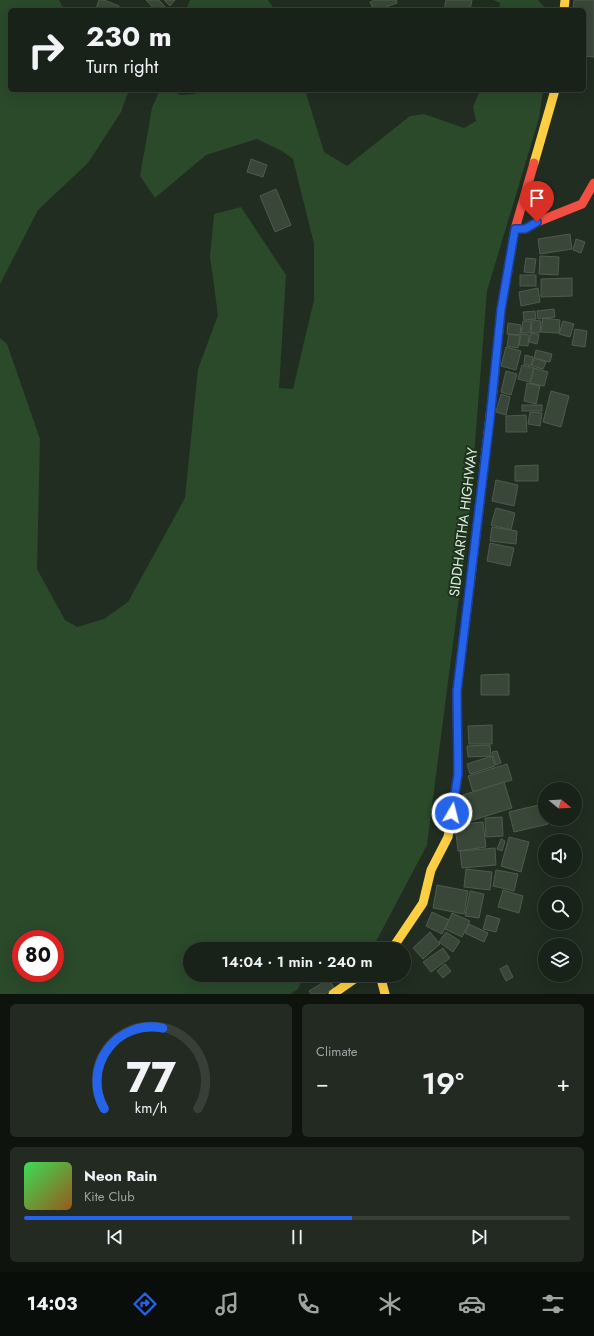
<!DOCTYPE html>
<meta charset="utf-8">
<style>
body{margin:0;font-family:Jost,sans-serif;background:#222a22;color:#f1f3f6;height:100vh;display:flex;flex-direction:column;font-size:15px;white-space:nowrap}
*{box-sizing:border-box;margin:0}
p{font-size:13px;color:#9fa4a2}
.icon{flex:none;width:22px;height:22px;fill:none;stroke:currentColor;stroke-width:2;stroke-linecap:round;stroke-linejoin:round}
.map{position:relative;height:994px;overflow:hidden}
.side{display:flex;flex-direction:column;gap:10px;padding:10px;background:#0e130e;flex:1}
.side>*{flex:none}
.guide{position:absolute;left:8px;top:8px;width:578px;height:84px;border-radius:6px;box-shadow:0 4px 16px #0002,0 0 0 1px #373f38;background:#192219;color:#f1f3f6;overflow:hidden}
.needle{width:26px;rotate:108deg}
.fabs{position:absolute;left:538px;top:782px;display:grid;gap:8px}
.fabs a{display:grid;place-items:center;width:44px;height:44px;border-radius:50%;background:#192219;box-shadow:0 4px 16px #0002,0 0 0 1px #373f38;font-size:20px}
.speed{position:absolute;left:12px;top:930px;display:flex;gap:8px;font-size:20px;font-weight:700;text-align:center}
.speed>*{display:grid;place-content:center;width:52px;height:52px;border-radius:50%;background:#192219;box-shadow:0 4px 16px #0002,0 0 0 1px #373f38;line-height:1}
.speed .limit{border:6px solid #d22;background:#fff;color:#111}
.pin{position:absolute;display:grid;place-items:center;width:34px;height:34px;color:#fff;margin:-41px -17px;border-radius:50% 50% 50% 0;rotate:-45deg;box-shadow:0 0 4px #0007}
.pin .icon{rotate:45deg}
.me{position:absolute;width:44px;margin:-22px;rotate:8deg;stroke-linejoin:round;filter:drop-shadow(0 0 3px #0008)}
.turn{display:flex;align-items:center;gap:14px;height:84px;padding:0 12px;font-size:18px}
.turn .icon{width:52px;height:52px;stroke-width:2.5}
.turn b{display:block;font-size:28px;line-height:34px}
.big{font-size:30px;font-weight:600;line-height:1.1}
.side .card{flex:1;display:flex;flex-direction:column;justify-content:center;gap:6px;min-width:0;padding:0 14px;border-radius:6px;background:#222a22}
.side .dial{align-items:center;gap:0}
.dial svg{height:104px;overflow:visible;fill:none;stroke:#373f38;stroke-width:7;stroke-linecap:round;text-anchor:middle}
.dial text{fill:#f1f3f6;stroke:none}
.song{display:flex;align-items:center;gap:12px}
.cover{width:48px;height:48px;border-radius:6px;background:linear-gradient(135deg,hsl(130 70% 55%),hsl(30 70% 35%))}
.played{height:4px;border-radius:2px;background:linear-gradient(90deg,#2563eb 60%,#373f38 60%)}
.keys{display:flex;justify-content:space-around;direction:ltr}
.heat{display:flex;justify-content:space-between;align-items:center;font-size:22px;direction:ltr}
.side .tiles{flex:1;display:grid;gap:10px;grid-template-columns:1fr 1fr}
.card:last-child{grid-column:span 2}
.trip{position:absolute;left:183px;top:942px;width:228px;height:40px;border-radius:20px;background:#192219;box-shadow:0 4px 16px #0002,0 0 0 1px #373f38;font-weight:600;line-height:40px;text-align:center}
.tab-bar{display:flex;height:64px;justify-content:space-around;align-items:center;background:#0a0e0a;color:#9fa4a2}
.tab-bar .icon{width:28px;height:28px}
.tab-bar .active{color:#2563eb}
.tab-bar b{font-size:18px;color:#f1f3f6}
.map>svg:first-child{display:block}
.green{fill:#2a4a2a;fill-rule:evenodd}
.building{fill:#394739;stroke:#505a4f}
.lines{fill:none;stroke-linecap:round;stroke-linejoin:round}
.fast{stroke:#16e098;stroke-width:9}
.slow{stroke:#ffcf43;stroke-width:9}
.jam{stroke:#f24e42;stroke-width:9}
.route-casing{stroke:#184099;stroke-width:10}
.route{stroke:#2563eb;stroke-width:7}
.labels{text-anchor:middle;stroke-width:4;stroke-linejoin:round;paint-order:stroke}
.street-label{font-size:14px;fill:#deecde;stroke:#1c321c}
</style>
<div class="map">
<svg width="594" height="994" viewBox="0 0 594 994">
<rect width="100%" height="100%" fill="#212d21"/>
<g class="green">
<polygon points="0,0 59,0 64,10 10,10 10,90 129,90 121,112 88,163 38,210 0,284"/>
<polygon points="190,0 268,0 275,10 186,10"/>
<polygon points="493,0 538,0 547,10 499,10 500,3"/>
<path d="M164,90H174L180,95L195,94L198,90H305L324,152L347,166L410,116L424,114L464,128L476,121L473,107L480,90H543L539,118L487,291L469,519L427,845L372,949H337L333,944L326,945L322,949H190V975H304L298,989L290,994H0V338L7,344L40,439L37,569L65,620L77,627L104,619L128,602L185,498L198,369L218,315L210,257L214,214L241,207L286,275L279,388L293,389L314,300V244L293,159L282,151L257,139L206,155L155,198L140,176L152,108L158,94ZM21,939H55V973H21Z"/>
</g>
<g class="building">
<polygon points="99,0 104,0 119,6 118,10 100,10 96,9"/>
<polygon points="146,0 159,0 165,7 161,10 155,10"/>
<polygon points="164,0 175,0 170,6"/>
<polygon points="375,0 396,0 397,3 377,10 374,10 370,2"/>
<polygon points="446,0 472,0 470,10 444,10"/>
<polygon points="574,0 594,0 594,57 584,56 584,10 573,10"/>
<polygon points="251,159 267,165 263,177 247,172"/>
<polygon points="276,189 291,225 275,232 260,196"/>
<polygon points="570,234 572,249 540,254 538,239"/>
<polygon points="576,239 585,242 581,253 573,250"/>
<polygon points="540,256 559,257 558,275 539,274"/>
<polygon points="526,258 536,259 534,273 524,272"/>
<rect x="520" y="275" width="16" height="11"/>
<polygon points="572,278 572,296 541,297 541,279"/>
<polygon points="538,288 540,302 521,306 519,292"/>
<polygon points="554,309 555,317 538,319 537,311"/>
<polygon points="535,311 536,319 524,320 523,312"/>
<polygon points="543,318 560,320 559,333 541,332"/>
<polygon points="532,320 541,321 540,333 531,333"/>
<polygon points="523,321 531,321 530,333 521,333"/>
<polygon points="563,321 574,324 570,337 559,334"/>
<polygon points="508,323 521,325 520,335 507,334"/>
<polygon points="575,329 587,331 585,347 572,345"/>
<polygon points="531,333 539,335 537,344 529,342"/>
<polygon points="509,334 520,336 518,348 507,346"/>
<polygon points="521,334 529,335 528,346 519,345"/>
<polygon points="506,347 521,351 516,370 501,366"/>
<polygon points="536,350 552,354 550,362 534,358"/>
<polygon points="525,355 533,357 531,366 524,364"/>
<polygon points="534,358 546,362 543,369 532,366"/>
<polygon points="522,365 534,368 530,382 518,379"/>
<polygon points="534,368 548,372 544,386 530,383"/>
<polygon points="506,371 517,374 511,395 501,392"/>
<polygon points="527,383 540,386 536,404 524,401"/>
<polygon points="551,391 569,396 561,427 543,422"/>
<polygon points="501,394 510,397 506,415 496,412"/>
<rect x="522" y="405" width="20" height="6"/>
<polygon points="530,412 542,413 540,426 528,424"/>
<polygon points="526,415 527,432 506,432 506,416"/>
<polygon points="538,465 538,481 515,481 515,466"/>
<polygon points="496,480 518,485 514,506 492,501"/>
<polygon points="496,508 515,513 511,530 491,525"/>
<polygon points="492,527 517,531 516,544 490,541"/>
<polygon points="490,543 514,548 510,566 487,561"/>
<polygon points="509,674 509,695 481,695 481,675"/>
<polygon points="492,725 492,744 469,744 468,726"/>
<polygon points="490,745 491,756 468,757 467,746"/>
<polygon points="497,751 501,763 496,765 492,752"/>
<polygon points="492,756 495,766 470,774 467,764"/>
<polygon points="507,764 512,780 473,792 468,776"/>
<polygon points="504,782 512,808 470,821 463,795"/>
<polygon points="543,804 545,819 546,819 548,824 514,832 509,812"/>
<polygon points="502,817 503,836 486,837 485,818"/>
<polygon points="483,822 486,847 458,851 455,825"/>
<polygon points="509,837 529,842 521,872 501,866"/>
<polygon points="501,839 505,841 502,851 497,849"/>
<polygon points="495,848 496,865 462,868 460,851"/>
<polygon points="466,869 492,872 490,890 464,887"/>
<polygon points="496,870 518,874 514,891 493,886"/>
<polygon points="437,885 468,891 464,914 433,908"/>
<polygon points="503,890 523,896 519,913 498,907"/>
<polygon points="470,891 484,894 479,918 465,916"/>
<polygon points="432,912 449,920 442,934 426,926"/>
<polygon points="452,913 470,921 462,937 445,929"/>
<polygon points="487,915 500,919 496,932 483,929"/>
<polygon points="469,924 488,933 484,942 465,933"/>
<polygon points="430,932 440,944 423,959 413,948"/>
<polygon points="446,932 460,941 453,952 439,942"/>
<polygon points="443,948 450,958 431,972 423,962"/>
<polygon points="445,964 451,971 443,978 437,971"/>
<polygon points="507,965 513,977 506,981 500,969"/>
<polygon points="312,975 329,975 317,983"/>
<polygon points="329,979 334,988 325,994 311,994 309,991"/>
</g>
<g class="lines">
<polyline class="fast" points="471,577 493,391"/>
<g class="slow">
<polyline points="564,10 565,0"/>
<polyline points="534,163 555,90"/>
<polyline points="392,949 423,903 431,870 448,837 453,808"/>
<polyline points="380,975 385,994"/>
<polyline points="333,994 360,975"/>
</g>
<g class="jam">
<polyline points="515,229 525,229 537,222 582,204 594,183"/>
<polyline points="493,391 501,310 515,229 534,163"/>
<polyline points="453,808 458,774 457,691 471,577"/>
</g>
</g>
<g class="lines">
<g class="route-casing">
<polyline id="route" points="452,813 458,774 457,691 490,419 501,310 515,229 525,229 537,222"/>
</g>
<use href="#route" class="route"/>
</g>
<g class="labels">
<g class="street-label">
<text transform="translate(463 522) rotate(-83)" y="5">SIDDHARTHA HIGHWAY</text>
</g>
</g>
</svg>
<div class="fabs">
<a><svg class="needle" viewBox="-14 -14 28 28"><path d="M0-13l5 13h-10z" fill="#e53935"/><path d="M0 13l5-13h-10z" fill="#9fa4a2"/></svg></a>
<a><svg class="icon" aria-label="sound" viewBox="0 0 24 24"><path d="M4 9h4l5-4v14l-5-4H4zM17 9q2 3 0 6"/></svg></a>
<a><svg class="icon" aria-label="search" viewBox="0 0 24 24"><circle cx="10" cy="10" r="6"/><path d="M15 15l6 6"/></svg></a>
<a><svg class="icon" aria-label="layers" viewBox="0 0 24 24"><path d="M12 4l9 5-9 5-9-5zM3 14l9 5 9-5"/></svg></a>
</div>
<div class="speed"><div class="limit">80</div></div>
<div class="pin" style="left:537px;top:222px;background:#d93025"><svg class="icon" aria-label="arrive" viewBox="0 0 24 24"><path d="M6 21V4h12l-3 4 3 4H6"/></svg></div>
<svg class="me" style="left:452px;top:813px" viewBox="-20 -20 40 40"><circle r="17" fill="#2563eb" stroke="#fff" stroke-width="3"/><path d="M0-11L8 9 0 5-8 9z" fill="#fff"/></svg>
<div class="trip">14:04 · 1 min · 240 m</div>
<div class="guide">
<div class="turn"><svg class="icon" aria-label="right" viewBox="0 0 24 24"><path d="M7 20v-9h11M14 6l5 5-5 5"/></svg><div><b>230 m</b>Turn right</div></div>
</div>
</div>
<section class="side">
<div class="tiles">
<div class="card dial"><svg viewBox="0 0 100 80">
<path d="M14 69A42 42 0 1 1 86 69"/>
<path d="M14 69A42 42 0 0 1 59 7" stroke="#2563eb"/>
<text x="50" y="56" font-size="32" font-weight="700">77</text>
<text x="50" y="72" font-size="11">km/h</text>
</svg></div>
<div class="card"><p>Climate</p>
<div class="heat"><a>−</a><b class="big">19°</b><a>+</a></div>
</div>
<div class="card">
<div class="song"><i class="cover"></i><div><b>Neon Rain</b><p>Kite Club</p></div></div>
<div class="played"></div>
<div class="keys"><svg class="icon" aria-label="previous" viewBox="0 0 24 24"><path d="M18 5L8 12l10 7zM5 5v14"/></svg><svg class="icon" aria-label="pause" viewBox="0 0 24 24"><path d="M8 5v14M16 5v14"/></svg><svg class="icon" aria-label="next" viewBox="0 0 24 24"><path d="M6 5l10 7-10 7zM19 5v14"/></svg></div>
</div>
</div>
</section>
<nav class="tab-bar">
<b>14:03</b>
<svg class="icon active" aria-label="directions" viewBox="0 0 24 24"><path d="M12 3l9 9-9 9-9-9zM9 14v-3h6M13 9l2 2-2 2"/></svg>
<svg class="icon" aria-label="music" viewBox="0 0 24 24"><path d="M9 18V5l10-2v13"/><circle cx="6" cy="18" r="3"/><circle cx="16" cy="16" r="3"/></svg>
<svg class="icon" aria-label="phone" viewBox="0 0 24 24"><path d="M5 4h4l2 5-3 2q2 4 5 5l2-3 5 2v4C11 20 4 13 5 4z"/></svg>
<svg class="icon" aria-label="climate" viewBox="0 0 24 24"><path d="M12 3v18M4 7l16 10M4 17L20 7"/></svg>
<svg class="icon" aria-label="car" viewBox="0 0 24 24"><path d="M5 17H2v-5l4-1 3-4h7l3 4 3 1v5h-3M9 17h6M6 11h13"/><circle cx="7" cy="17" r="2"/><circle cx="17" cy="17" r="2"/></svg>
<svg class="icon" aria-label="filters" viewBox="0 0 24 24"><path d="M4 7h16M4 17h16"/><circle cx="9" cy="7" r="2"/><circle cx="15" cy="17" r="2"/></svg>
</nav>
